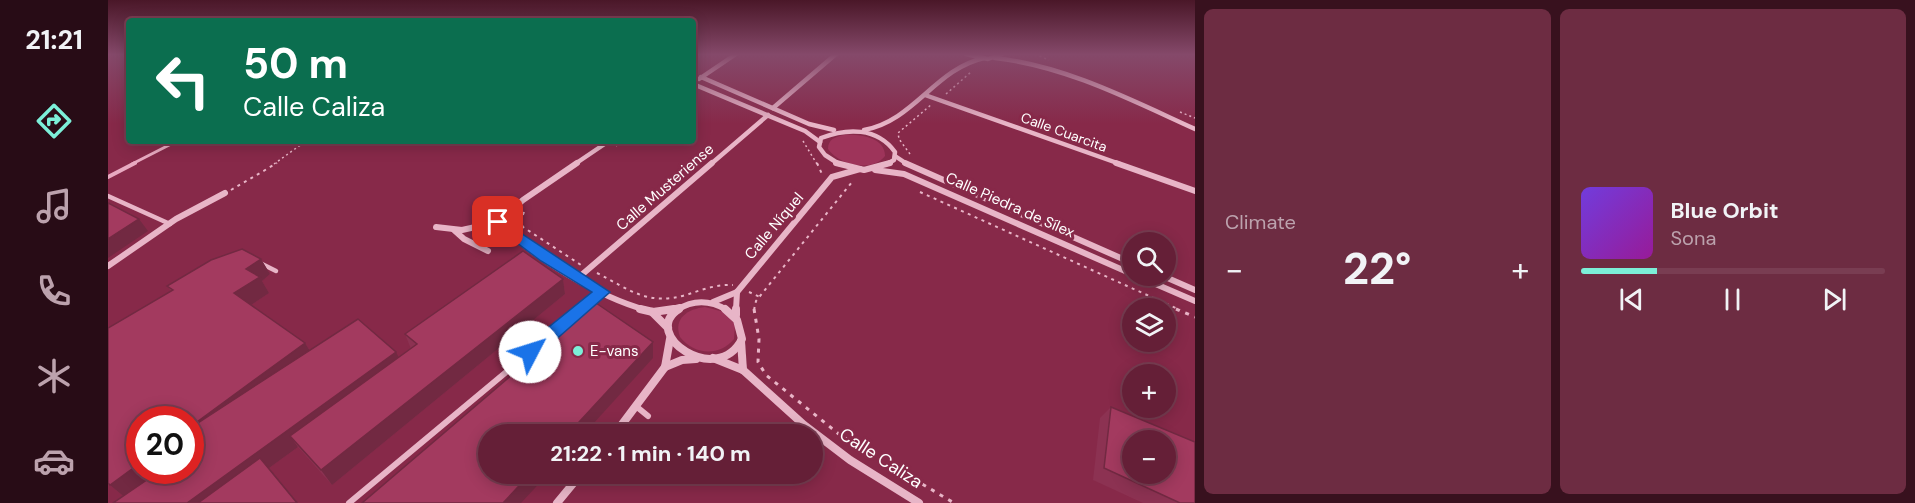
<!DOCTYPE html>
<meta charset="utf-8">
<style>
body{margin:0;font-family:"DM Sans",sans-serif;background:#6d2c42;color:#f1f3f6;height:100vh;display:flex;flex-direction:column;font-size:22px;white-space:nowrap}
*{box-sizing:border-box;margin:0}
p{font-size:20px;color:#bca2ad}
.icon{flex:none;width:33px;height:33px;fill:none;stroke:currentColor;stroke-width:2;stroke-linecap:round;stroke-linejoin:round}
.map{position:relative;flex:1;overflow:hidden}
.panel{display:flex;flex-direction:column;gap:9px;padding:9px;background:#38111e;width:720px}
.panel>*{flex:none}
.hud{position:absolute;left:18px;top:18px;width:570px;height:126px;border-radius:6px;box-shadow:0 3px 15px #0003,0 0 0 2px #793d52;background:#0b6e4f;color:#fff;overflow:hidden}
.fabs{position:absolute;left:1014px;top:232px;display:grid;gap:12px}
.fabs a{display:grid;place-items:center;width:54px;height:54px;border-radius:50%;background:#651f37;box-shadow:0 3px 15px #0003,0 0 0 2px #793d52;font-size:30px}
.speed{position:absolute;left:18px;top:406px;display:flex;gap:12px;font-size:30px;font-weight:700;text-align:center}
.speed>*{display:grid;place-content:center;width:78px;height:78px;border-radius:50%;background:#651f37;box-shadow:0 3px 15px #0003,0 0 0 2px #793d52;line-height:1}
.speed .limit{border:9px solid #d22;background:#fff;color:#111}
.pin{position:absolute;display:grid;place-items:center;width:51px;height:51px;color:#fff;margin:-26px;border-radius:12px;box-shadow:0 3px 9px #0006}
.me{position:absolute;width:66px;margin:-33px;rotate:50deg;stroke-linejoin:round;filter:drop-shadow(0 0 4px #0008)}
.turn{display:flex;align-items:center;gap:21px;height:126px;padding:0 18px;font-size:27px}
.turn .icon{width:78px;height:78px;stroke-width:2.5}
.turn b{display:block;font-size:42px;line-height:51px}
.big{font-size:45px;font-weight:700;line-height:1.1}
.panel .card{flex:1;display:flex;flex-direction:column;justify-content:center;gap:9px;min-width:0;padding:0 21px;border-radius:9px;background:#6d2c42}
.song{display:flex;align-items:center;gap:18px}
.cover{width:72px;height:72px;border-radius:9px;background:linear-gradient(135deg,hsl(260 70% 55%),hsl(300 70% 35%))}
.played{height:6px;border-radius:3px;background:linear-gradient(90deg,#7cefd8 25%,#793d52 25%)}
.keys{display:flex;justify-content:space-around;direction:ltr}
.heat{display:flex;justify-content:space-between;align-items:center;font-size:33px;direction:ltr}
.panel .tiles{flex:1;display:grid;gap:9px;grid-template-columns:repeat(2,1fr)}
.trip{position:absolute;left:370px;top:424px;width:345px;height:60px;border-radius:30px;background:#651f37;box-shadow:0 3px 15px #0003,0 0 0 2px #793d52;font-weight:700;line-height:60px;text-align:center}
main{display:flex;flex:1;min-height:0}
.menu{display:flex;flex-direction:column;width:108px;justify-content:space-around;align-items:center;background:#280c16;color:#bca2ad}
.menu .icon{width:42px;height:42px}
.menu .selected{color:#7cefd8}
.menu b{font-size:27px;color:#f1f3f6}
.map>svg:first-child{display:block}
.green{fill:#9e345a}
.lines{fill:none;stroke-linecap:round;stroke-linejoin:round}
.stream-far1{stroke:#e8aac1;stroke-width:3}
.stream{stroke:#e8aac1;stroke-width:4}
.path-far2{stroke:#e8b5c7;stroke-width:1.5;stroke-dasharray:2 3;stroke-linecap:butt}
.path-far1{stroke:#e8b5c7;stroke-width:2;stroke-dasharray:3 4.5;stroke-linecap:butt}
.path{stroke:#e8b5c7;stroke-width:3;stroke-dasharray:4 6;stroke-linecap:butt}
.lane-far1{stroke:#e8b5c7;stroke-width:4.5}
.lane{stroke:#e8b5c7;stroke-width:6}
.street-far2{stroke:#e8b5c7;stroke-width:4.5}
.street-far1{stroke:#e8b5c7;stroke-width:6}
.street{stroke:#e8b5c7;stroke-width:8}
.wall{fill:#8c3252}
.shaded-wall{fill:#722942}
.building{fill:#a33a5f;stroke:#722942;stroke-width:1.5;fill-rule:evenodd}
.route{fill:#1a73e8;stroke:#114b97;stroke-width:1.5}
.poi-dot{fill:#7cefd8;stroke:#872949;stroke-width:2}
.labels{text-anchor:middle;stroke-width:6;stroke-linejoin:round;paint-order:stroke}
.far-street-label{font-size:14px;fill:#fff;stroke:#872949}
.street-label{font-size:15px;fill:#fff;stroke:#872949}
.poi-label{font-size:15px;fill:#fff;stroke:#872949;text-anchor:start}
.near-street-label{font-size:18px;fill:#fff;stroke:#872949}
</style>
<main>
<nav class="menu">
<b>21:21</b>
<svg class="icon selected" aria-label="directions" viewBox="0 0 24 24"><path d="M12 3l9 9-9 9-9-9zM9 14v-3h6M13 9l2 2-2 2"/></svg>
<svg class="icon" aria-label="music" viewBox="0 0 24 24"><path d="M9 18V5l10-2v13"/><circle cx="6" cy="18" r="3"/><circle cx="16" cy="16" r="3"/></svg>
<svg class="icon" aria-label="phone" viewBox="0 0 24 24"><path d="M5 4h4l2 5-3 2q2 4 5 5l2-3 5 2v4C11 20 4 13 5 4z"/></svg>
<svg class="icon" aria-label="climate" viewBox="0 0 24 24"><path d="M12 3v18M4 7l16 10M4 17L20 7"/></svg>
<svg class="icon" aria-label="car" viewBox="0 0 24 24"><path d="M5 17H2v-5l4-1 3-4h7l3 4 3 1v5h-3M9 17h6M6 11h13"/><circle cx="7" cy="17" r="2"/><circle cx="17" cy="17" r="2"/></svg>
</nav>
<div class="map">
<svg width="1087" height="503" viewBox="0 0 1087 503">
<rect width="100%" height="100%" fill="#872949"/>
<g class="green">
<path d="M736,135C751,134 777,137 777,156C764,173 731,165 720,149C720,139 727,137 736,135Z"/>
<path d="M597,307L616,312L627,324L626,339C611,357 586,355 572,337C565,318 580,309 597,307Z"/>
</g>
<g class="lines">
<polyline class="stream-far1" points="24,164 69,141"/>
<polyline class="stream" points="0,177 27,163"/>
<g class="path-far2">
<polyline points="927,54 941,60"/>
<polyline points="838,94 863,72"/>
<polyline points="1072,112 1087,118"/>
<polyline points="695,141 709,164"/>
<polyline points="508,146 515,141"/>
<polyline points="802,154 791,139 790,133 824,104"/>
<polyline points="166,164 198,141"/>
</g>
<g class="path-far1">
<polyline points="709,163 714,174"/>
<polyline points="123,190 169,163"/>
<polyline points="812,192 1072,310"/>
<polyline points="416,212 412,222 415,227 473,265"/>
<path d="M489,273C522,290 540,306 578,295C593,290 609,284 625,285"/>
<polyline points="641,292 652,297"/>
<polyline points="646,310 648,301 744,182"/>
</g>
<g class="path">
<polyline points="646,309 651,339 650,362 658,375 732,435 846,503"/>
<polyline points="1068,309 1087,317"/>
</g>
<g class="lane-far1">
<polyline points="0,196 62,224"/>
<polyline points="152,263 168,271"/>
<polyline points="472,310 494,292"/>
</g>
<g class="lane">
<polyline points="529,407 540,416"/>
<polyline points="241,503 474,309"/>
</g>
<g class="street-far2">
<polyline points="858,54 880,59 894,54"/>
<path d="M887,58C958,66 1023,100 1087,129"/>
<polyline points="593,77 701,124 726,130"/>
<polyline points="591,79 628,54"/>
<polyline points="585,84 697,131 712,142"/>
<polyline points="817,95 1012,164"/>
<polyline points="665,108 728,54"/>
<path d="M756,130C806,121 827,69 876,58"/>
<polyline points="787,156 799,164"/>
<polyline points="467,164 501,141"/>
<polyline points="603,164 660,115"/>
<path d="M731,164L717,155L711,147L713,138C739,128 769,127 787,152L786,160L779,164"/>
</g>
<g class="street-far1">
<polyline points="728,163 756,170 782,163"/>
<polyline points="797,163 1024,263"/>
<polyline points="1008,163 1087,191"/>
<polyline points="767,170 796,174 1024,274"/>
<path d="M390,222C425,257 490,297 538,310"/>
<polyline points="390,222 415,200 469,163"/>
<polyline points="328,227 354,230 390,222"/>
<polyline points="346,230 356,239 380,251"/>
<polyline points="0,266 68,219 117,193"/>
<polyline points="1029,276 1087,301"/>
<polyline points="1055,276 1087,290"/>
<polyline points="470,278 604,163"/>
<polyline points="605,302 629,292 724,177 752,169"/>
<polyline points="560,310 572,307"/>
<path d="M569,310C586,299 602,300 619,310"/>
<polyline points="628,310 629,292"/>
</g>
<g class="street">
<polyline points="532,309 545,312 566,309"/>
<path d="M571,309C531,334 609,388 634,339L629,320L617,309"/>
<polyline points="544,312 560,328"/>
<polyline points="628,315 628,309"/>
<polyline points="633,341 635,370"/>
<polyline points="605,358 635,370 696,425 742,460 811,503"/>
<polyline points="557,367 574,360 588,359"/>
<polyline points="506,435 557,367 562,339"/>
<polyline points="449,503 473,474"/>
</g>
</g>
<g class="wall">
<polygon points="153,259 162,274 154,281 161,293 143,305 197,343 202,351 291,358 303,349 297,334 455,279 457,294 224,485 190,447 161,468 190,503 5,503 15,496 2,485 63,291 59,286"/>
<polygon points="1003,407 1087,503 1035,503 985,480 992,418"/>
</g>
<g class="shaded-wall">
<polygon points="31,219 40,231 0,258 0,239"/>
<polygon points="153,259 162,274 154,281 161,293 137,309 126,293 138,269"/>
<polygon points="455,279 457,294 224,485 213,470"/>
<polygon points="545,342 545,358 475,435 459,435"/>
<polygon points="197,343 207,359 83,453 82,427"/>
<polygon points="288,352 296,368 182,436 190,447 161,468 190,503 79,503"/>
<polygon points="32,463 32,471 58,471 20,500 2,485"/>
<polygon points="422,474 440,474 413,503 395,503"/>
</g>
<g class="building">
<polygon points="0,203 31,219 0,239"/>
<polygon points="134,249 153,259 138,269 152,277 126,293 197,343 82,427 82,420 32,420 32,463 2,485 0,483 0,328 65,290 59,286 103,260"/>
<polygon points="415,251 455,279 213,470 182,436 309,344 297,334"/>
<polygon points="488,303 545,342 459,435 381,435 381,474 422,474 395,503 254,503"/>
<polygon points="250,319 288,352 79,503 5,503 52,471 82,471 82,428"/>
<path d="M1003,407L1087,442V503H1072L996,468ZM1024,441H1058V474H1024Z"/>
<polygon points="152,458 189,503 90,503"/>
</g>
<linearGradient id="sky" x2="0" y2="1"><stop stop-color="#4a1728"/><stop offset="0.44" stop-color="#85496a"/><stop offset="1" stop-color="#85496a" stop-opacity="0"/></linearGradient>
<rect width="1087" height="124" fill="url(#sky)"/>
<polygon class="route" points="390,218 502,292 428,357 416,357 414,352 416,347 484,292 433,261 385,225 385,219"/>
<circle class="poi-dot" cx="470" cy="351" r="6"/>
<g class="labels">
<g class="far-street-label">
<text transform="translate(956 132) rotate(20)" y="5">Calle Cuarcita</text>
</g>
<g class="street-label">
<text transform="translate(557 187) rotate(-41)" y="5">Calle Musteriense</text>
<text transform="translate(902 205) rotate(24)" y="5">Calle Piedra de Sílex</text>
<text transform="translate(666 226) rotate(-50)" y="5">Calle Níquel</text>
</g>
<g class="poi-label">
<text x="482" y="356">E-vans</text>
</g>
<g class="near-street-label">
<text transform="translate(773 458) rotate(33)" y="6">Calle Caliza</text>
</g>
</g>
</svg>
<div class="fabs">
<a><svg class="icon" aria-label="search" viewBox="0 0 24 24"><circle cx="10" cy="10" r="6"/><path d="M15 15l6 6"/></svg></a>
<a><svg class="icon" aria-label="layers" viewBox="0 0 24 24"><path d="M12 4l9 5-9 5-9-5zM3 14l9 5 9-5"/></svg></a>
<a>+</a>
<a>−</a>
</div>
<div class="speed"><div class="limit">20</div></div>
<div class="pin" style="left:390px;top:222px;background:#d93025"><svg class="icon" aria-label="arrive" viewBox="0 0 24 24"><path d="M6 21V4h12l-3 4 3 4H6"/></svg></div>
<svg class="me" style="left:422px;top:352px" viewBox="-20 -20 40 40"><circle r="19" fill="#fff"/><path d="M0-13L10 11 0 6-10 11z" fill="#1a73e8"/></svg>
<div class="trip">21:22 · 1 min · 140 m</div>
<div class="hud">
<div class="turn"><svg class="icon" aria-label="left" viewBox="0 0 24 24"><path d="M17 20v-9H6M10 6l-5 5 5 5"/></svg><div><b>50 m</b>Calle Caliza</div></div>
</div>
</div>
<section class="panel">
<div class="tiles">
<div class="card"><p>Climate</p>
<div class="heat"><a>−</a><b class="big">22°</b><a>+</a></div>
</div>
<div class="card">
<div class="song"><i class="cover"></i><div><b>Blue Orbit</b><p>Sona</p></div></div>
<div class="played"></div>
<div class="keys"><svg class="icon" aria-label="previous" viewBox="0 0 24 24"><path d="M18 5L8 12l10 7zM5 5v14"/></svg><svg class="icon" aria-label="pause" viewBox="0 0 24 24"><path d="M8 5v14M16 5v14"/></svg><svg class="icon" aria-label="next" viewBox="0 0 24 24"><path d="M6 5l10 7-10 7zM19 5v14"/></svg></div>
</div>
</div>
</section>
</main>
